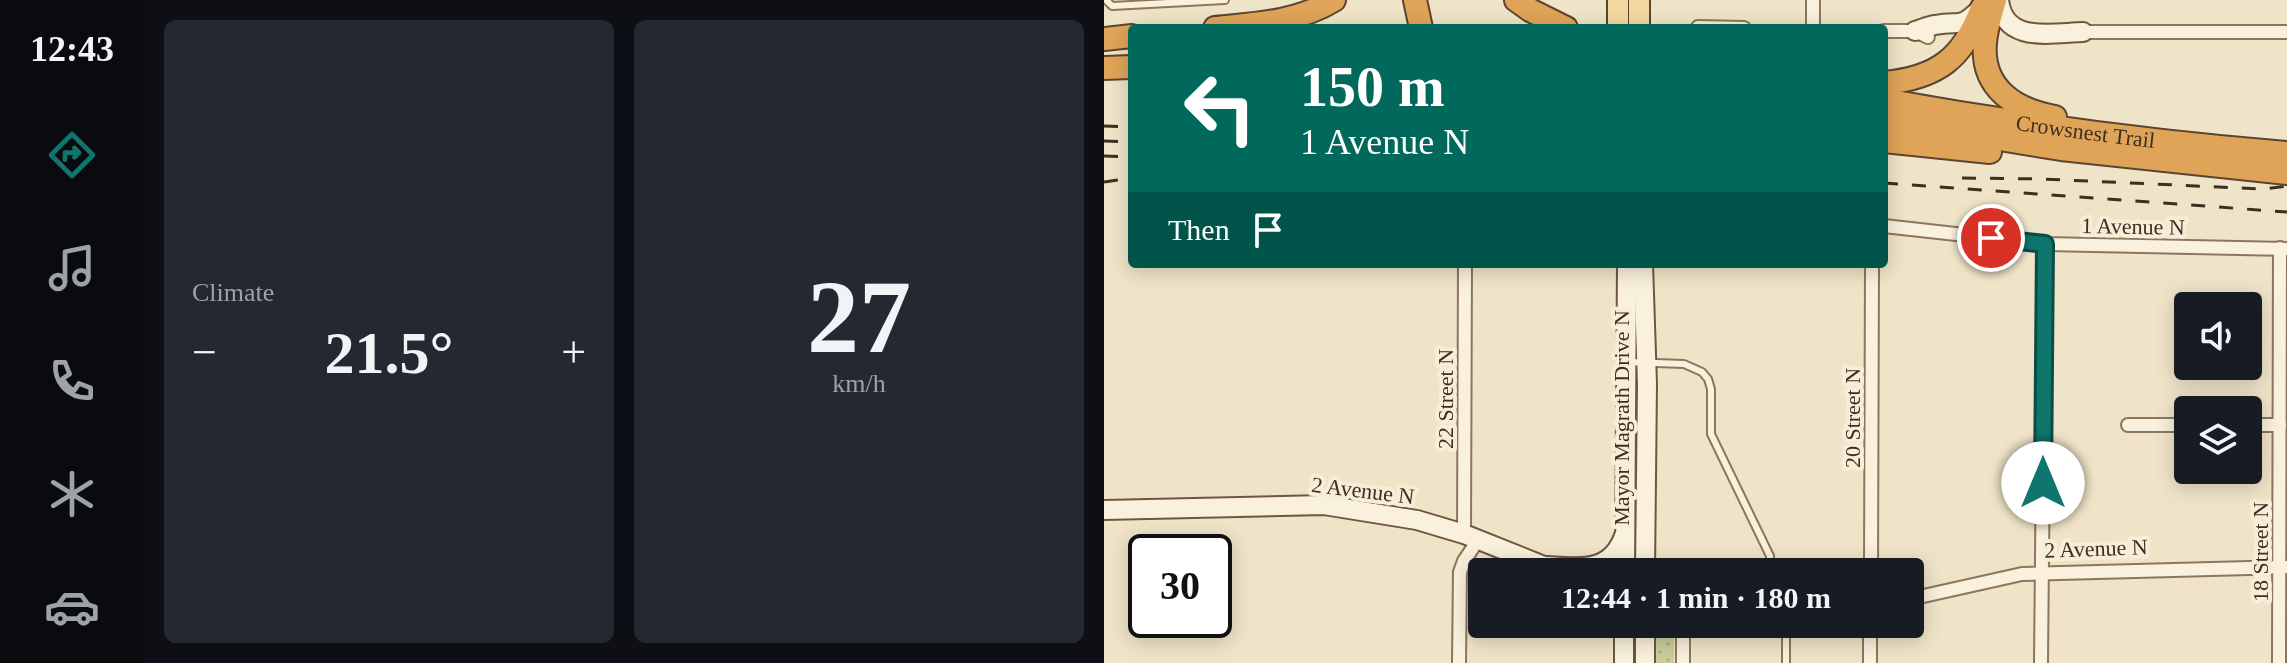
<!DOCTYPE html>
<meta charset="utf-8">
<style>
body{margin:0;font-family:"Times New Roman",serif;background:#242831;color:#f1f3f6;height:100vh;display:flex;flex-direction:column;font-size:30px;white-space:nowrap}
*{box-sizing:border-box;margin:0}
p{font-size:26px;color:#9ea1a6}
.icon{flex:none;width:44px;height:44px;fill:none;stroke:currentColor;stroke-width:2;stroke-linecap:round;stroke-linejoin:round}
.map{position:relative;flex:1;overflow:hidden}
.panel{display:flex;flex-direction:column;gap:20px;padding:20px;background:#0d0f14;width:960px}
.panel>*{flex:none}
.top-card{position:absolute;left:24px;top:24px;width:760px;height:244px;border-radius:8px;box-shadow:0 4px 20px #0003;background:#00695c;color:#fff;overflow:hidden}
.fabs{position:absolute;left:1070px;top:292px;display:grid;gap:16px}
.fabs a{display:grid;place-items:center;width:88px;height:88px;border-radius:8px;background:#171b24;box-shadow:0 4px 20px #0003;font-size:40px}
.speed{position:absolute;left:24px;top:534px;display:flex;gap:16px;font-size:40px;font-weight:700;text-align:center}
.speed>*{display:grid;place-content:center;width:104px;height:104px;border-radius:50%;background:#171b24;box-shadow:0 4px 20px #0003;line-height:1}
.speed .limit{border:4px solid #111;border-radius:12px;background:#fff;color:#111}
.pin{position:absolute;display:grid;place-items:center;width:68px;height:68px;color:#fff;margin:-34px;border:4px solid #fff;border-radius:50%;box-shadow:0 2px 8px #0007}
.me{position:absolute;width:88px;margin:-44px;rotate:0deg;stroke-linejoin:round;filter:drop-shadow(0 0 6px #0008)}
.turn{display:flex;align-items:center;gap:28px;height:168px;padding:0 40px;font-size:36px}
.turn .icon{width:104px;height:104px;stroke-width:2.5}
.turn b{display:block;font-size:56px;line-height:68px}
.then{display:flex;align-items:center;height:76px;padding:0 40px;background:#0003;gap:16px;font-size:30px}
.big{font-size:60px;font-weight:700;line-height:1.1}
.panel .tile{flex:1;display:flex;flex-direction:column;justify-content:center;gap:12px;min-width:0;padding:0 28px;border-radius:12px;background:#242831}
.panel .dial{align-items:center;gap:0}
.dial b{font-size:104px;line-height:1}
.heat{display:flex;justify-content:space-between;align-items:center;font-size:44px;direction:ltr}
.panel .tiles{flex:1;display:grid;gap:20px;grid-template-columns:repeat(2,1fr)}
.trip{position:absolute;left:364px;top:558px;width:456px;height:80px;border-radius:8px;background:#171b24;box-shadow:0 4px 20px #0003;font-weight:700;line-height:80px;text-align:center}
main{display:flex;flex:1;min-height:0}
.dock{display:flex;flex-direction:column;width:144px;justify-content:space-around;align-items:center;background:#090b0e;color:#9ea1a6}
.dock .icon{width:56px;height:56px}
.dock .selected{color:#0f766e}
.dock b{font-size:36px;color:#f1f3f6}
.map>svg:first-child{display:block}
.grass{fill:url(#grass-dots)}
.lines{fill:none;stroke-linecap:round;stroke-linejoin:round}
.lane-casing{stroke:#8d765c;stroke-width:10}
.street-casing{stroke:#8d765c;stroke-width:16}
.secondary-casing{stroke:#6f573f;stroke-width:22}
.primary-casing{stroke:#5b4430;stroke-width:24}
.highway-casing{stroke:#5b4430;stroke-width:26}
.lane{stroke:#faf1dc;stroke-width:6}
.street{stroke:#faf1dc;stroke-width:12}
.secondary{stroke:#faf1dc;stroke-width:18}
.primary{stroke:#f3d9a0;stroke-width:20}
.highway{stroke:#e0a458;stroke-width:22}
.rail{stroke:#3d2e20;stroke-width:3;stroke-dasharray:14 14;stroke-linecap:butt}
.route-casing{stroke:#0a4d48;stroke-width:20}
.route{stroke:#0f766e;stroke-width:14}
.labels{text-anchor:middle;stroke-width:8;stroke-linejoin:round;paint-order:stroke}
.street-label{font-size:22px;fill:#3d2e20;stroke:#f7eed8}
</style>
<main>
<nav class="dock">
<b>12:43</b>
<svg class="icon selected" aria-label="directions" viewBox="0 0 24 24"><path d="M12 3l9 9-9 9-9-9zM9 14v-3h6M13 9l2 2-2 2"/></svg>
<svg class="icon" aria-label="music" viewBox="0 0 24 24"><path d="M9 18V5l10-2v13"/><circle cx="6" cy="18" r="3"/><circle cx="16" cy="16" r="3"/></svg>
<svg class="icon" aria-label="phone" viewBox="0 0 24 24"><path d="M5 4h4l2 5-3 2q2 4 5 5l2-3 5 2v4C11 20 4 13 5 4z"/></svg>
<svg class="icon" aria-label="climate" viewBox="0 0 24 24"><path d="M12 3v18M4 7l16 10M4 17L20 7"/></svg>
<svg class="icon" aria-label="car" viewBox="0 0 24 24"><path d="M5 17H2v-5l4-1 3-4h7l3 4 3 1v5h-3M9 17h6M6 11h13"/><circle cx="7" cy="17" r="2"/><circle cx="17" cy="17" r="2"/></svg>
</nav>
<section class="panel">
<div class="tiles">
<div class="tile"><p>Climate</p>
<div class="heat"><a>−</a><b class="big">21.5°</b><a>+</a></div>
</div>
<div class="tile dial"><b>27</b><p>km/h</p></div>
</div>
</section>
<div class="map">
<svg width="1183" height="663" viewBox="0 0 1183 663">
<defs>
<pattern id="grass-dots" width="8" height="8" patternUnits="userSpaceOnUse" patternTransform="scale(2)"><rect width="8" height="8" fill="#c9cf9b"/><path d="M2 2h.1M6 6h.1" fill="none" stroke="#aeb285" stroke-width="1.8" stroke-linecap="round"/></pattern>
</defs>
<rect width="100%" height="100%" fill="#f0e4c8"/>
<polygon class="grass" points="550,624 570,624 570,663 551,663"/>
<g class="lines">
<g class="lane-casing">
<g id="lane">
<polyline points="2,0 8,6 121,0"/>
<polyline points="523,362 580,364 598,372 604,379 607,389 607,434 666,556 666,572"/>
<polyline points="682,663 682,624"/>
</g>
</g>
<g class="street-casing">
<g id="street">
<polyline points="709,0 709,28"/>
<polyline points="594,27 640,28"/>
<polyline points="780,31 811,31 824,37"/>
<polyline points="974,32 1183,32"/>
<polyline points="780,226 941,244 1183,249"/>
<polyline points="1024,425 1084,425"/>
<polyline points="1144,425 1176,425"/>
<polyline points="360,534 361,264"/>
<polyline points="767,572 768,264"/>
<polyline points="806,599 918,574 1183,567"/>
<polyline points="355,663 356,572 360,561 374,540"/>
<polyline points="579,663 579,624"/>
<polyline points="766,663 766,624"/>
<polyline points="937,663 941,244"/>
<polyline points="1175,663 1176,248"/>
</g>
</g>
<g class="secondary-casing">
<g id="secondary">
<path d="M895,0C900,44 947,33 979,32"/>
<path d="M811,31C818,29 824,26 831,25C858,20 855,30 878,7"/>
<polyline points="539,264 543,384 541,572"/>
<polyline points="0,510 220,505 313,520 360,534 455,572"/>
<path d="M444,566C476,568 507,573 520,536"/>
<polyline points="521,572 523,264"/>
<polyline points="520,624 520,663"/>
<polyline points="541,624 541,663"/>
</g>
</g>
<g class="primary-casing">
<g id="primary">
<polyline points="514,0 514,28"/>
<polyline points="535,0 535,28"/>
</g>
</g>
<g class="highway-casing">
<g id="highway">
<polyline points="311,0 317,28"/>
<polyline points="412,0 426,10 462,28"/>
<path d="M891,0C887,14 882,28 881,43C877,88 911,110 951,117"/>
<path d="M111,28C152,24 194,22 230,0"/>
<polyline points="0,39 28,36"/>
<polyline points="0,68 28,67"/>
<path d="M780,83C834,78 859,58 878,8"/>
<path id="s1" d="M780,100C913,124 1048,142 1183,153"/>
<polyline points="780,120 957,149 1183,173"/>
<polyline points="780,141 886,152"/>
</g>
</g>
<use href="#lane" class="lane"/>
<use href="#street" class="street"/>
<use href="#secondary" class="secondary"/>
<use href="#primary" class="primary"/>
<use href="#highway" class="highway"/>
<g class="rail">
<polyline points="0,126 28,127"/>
<polyline points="0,141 28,142"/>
<polyline points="0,156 28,157"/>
<polyline points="858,178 939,179 1159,189 1183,186"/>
<polyline points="0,182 28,178"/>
<polyline points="780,183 1183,212"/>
</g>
</g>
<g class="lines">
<g class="route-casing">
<polyline id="route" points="887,238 941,244 939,483"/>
</g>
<use href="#route" class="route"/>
</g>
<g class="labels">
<g class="street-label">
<text dy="8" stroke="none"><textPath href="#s1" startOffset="204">Crowsnest Trail</textPath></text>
<text transform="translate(1029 226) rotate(1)" y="8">1 Avenue N</text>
<text transform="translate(341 399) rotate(-90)" y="8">22 Street N</text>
<text transform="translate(517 418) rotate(-90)" y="8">Mayor Magrath Drive N</text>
<text transform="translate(748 418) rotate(-90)" y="8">20 Street N</text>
<text transform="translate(259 490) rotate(7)" y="8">2 Avenue N</text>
<text transform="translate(992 548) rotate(-2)" y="8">2 Avenue N</text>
<text transform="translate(1156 552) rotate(-90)" y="8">18 Street N</text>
</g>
</g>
</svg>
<div class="fabs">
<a><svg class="icon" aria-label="sound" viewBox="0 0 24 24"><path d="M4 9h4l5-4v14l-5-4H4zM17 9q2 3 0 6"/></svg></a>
<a><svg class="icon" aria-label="layers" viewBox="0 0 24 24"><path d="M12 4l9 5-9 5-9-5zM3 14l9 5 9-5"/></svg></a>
</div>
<div class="speed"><div class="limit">30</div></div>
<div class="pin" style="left:887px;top:238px;background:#d93025"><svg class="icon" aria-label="arrive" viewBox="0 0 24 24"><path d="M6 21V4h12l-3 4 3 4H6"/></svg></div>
<svg class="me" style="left:939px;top:483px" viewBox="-20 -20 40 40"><circle r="19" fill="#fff"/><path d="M0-13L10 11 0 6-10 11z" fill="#0f766e"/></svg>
<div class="trip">12:44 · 1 min · 180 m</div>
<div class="top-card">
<div class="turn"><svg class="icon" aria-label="left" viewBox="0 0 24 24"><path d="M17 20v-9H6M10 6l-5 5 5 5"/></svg><div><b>150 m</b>1 Avenue N</div></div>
<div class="then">Then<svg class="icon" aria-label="arrive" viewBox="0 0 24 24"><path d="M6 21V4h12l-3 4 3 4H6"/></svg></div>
</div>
</div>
</main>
